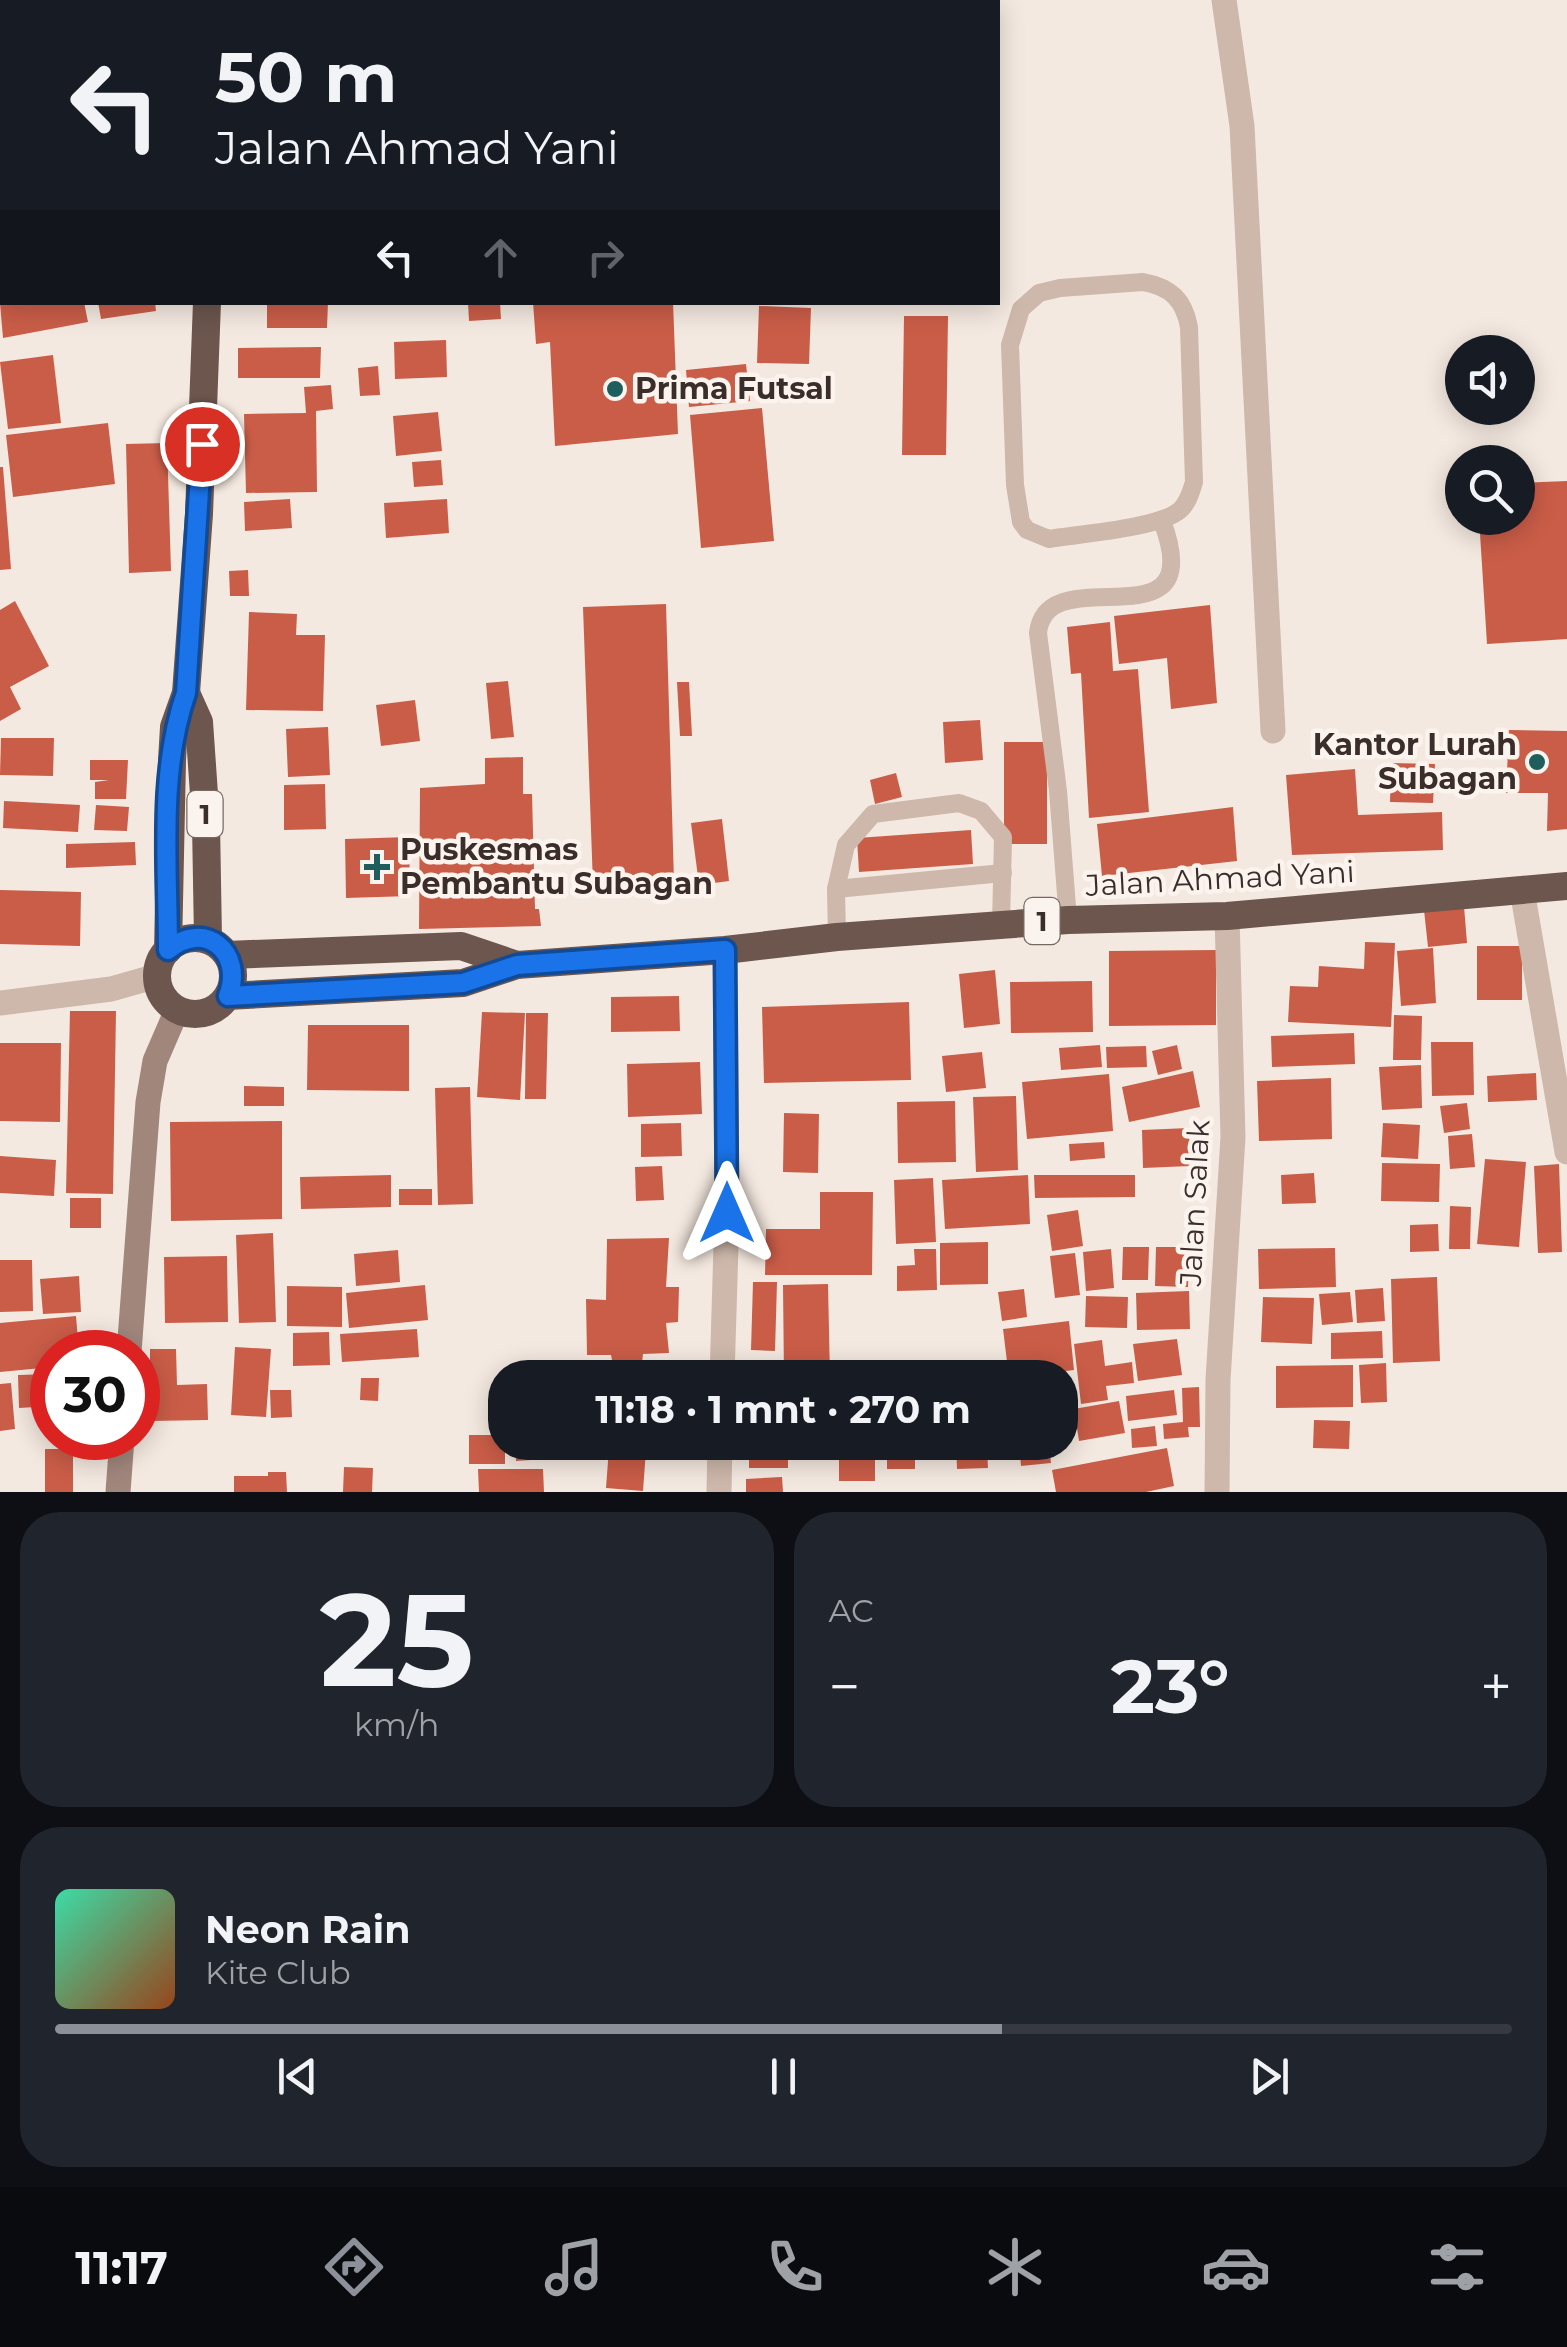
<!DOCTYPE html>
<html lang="id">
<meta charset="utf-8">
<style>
body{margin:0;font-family:Montserrat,sans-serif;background:#20242c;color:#f1f3f6;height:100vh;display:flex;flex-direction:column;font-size:38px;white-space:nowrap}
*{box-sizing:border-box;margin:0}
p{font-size:32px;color:#9ea1a6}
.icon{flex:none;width:55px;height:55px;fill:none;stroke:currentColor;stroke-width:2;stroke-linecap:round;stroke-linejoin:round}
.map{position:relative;height:1492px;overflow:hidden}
.sheet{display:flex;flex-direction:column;gap:20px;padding:20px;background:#0d0f14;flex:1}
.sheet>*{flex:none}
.hud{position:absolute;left:0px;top:0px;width:1000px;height:305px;box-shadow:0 5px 25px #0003;background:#171b24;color:#f1f3f6;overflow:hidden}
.buttons{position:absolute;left:1445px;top:335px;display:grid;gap:20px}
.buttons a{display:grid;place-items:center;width:90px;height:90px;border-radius:50%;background:#171b24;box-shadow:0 5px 25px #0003;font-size:50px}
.speed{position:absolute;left:30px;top:1330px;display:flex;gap:20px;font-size:50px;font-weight:700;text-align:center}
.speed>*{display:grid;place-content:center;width:130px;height:130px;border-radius:50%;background:#171b24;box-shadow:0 5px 25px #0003;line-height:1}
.speed .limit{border:15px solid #d22;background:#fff;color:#111}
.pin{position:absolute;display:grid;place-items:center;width:85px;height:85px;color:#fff;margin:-42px;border:5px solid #fff;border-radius:50%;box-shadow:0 2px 10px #0007}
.me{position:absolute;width:110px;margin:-55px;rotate:0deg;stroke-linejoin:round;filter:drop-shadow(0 0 8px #0008)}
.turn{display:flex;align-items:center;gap:35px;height:210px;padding:0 50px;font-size:45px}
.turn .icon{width:130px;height:130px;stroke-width:2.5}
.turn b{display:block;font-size:70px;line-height:85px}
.lanes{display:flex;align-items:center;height:95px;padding:0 50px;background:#0003;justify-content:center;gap:50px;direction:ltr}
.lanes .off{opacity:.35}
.big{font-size:75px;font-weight:700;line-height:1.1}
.sheet .card{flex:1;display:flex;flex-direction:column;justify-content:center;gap:15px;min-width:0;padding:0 35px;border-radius:40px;background:#20242c}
.sheet .dial{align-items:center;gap:0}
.dial b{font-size:130px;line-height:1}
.song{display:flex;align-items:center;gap:30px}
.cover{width:120px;height:120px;border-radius:15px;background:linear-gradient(135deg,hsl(160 70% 55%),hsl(20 70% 35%))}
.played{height:10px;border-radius:5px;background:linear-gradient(90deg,#8c9099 65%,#363941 65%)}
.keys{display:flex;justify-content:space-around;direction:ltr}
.heat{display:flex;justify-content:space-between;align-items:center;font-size:55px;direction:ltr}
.sheet .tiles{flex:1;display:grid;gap:20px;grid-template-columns:1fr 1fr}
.card:last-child{grid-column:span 2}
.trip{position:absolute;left:488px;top:1360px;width:590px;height:100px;border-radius:40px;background:#171b24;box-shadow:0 5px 25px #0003;font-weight:700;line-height:100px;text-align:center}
.tabs{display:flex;height:160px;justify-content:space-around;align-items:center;background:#090b0e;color:#9ea1a6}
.tabs .icon{width:70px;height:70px}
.tabs .current{color:#8c9099}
.tabs b{font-size:45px;color:#f1f3f6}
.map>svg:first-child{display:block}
.building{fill:#ca5d48}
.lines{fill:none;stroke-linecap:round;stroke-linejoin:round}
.service{stroke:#cdb8ab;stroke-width:18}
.minor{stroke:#cdb8ab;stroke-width:25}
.secondary{stroke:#a1867c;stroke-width:25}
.trunk{stroke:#6c564e;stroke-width:28}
.route-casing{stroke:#114b97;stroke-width:25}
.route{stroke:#1a73e8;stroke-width:18}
.poi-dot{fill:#1e5e5d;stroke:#fbf3ed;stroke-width:4}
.labels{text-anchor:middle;stroke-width:9;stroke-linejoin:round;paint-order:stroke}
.shield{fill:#fbf3ed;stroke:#756964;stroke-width:2.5}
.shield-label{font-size:28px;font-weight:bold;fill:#3b2e2a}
.poi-label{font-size:30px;font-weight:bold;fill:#3b2e2a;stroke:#fbf3ed;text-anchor:start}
.street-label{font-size:30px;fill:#3b2e2a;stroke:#fbf3ed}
</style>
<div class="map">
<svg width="1567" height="1492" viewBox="0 0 1567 1492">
<rect width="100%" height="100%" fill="#f4e9e0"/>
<g class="building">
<polygon points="84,302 88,322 3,338 0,303"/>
<polygon points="98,302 155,302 156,311 101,319"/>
<polygon points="267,302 328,302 327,328 267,328"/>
<polygon points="468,302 500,302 501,319 469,321"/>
<polygon points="533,302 673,302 678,434 555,446 550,342 536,344"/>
<polygon points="759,306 811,308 809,364 757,363"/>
<polygon points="904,316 948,316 946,455 902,455"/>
<polygon points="446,340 447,377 395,379 394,342"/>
<polygon points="321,347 320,378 238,378 238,348"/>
<polygon points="53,355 61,423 8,429 0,362"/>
<polygon points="746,364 750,401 689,407 686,370"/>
<polygon points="378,366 380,395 360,396 358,368"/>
<polygon points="331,385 333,409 316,411 317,492 246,493 244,414 306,413 304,387"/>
<polygon points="762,408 774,541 701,548 690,415"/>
<polygon points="438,412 442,451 396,456 393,416"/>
<polygon points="108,423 115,484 13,497 6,435"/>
<polygon points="167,443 171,571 129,573 126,444"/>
<polygon points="441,460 443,485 414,487 412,462"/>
<polygon points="0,467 3,467 11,569 0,570"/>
<polygon points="1567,481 1567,639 1487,644 1479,518 1518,518 1518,483"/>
<polygon points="290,499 292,528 245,531 244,502"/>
<polygon points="447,499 449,533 386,538 384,503"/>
<polygon points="248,570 249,596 230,596 229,571"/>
<polygon points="15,601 49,666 10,687 21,709 0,721 0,610"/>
<polygon points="666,604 674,882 593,885 583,607"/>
<polygon points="1210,605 1217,703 1171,709 1167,658 1119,664 1114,616"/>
<polygon points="249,612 297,614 296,635 325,635 323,711 246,710"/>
<polygon points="1110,622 1113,671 1138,669 1149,812 1089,818 1081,673 1071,674 1067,627"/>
<polygon points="508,681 514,737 491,739 486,683"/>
<polygon points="677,682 689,682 692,736 680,736"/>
<polygon points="415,700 420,741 381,746 376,705"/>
<polygon points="980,720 983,760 945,763 943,722"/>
<polygon points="328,727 330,775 288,777 286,729"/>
<polygon points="1509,730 1567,731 1567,829 1547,831 1548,793 1506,793"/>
<polygon points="1,738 54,738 53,776 0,775"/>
<rect x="1004" y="742" width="43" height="102"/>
<polygon points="523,757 523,794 532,794 535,909 539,909 541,926 419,929 420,788 485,784 485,758"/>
<polygon points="90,760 128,760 126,799 95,799 95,782 109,780 90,780"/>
<polygon points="1391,763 1435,764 1433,803 1390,802"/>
<polygon points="1355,769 1358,815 1442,812 1443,850 1292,855 1286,775"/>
<polygon points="896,773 902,797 875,804 870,780"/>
<polygon points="325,784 326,829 284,830 284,785"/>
<polygon points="4,801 80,805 78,832 3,828"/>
<polygon points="96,805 129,807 127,831 94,830"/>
<polygon points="1233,807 1237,861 1102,876 1097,824"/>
<polygon points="722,819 729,881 699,885 691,823"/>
<polygon points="971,830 973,864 859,872 857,838"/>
<polygon points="409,837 410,896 346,898 345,839"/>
<polygon points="135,842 136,865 66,868 66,844"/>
<polygon points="0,890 81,892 80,946 0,944"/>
<polygon points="1464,906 1467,943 1428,947 1424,910"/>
<polygon points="1365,942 1395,943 1391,1027 1288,1022 1290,986 1318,987 1319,966 1364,969"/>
<rect x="1477" y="946" width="45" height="54"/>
<polygon points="1433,948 1436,1003 1401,1006 1397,951"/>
<polygon points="1216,950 1216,1025 1109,1026 1109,951"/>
<polygon points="995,970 1000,1024 964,1028 959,974"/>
<polygon points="1092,981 1093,1032 1011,1033 1010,982"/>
<polygon points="679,996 680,1031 611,1032 611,997"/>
<polygon points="909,1002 911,1080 764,1083 762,1007"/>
<polygon points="70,1011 116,1011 113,1194 66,1193"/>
<polygon points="482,1012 525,1013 520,1100 477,1097"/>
<polygon points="526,1013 548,1013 546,1099 525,1099"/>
<polygon points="1394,1015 1422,1016 1421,1060 1393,1060"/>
<polygon points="308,1025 409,1025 409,1091 307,1090"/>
<polygon points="1354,1033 1355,1064 1272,1067 1271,1036"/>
<polygon points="1431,1042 1473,1042 1474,1095 1432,1096"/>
<polygon points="0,1043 61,1043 60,1122 0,1121"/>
<polygon points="1100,1045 1102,1067 1061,1070 1059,1048"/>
<polygon points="1177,1045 1182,1069 1158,1075 1152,1051"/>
<polygon points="1146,1046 1147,1067 1107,1068 1106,1047"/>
<polygon points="982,1052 986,1088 946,1092 942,1056"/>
<polygon points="700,1062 702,1114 628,1117 627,1064"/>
<polygon points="1421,1065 1422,1108 1382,1110 1379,1067"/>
<polygon points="1193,1071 1200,1107 1129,1122 1122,1087"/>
<polygon points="1536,1073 1537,1100 1488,1102 1487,1076"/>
<polygon points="1109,1074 1113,1131 1027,1139 1022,1082"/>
<polygon points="1331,1078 1332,1139 1259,1141 1257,1081"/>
<polygon points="244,1086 284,1087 284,1106 244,1106"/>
<polygon points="470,1087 473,1204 438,1205 435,1088"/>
<polygon points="1016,1096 1018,1170 976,1172 973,1097"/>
<polygon points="955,1101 956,1162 898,1163 897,1102"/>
<polygon points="1467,1103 1470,1129 1444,1133 1440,1106"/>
<polygon points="784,1113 819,1114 818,1173 783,1172"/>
<polygon points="282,1121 282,1219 171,1221 170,1122"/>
<polygon points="681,1123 682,1156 641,1157 641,1124"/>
<polygon points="1383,1123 1420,1125 1418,1159 1381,1157"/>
<polygon points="1189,1128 1190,1166 1143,1168 1142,1130"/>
<polygon points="1472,1134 1475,1167 1450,1169 1448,1136"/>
<polygon points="1104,1142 1105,1158 1070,1161 1069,1144"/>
<polygon points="0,1156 56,1160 54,1196 0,1193"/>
<polygon points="1485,1159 1526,1162 1519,1247 1477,1244"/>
<polygon points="1382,1163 1440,1164 1439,1202 1381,1201"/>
<polygon points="1559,1164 1562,1252 1538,1253 1534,1166"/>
<polygon points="662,1166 664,1200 636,1201 635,1167"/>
<polygon points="1314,1173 1316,1203 1282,1204 1281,1175"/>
<polygon points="391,1175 391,1207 301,1209 300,1177"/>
<polygon points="1028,1175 1030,1224 945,1229 942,1180"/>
<polygon points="1034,1175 1135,1175 1135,1197 1035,1198"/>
<polygon points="933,1178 936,1242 896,1244 894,1180"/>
<rect x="399" y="1189" width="33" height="16"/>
<polygon points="820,1192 873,1192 872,1275 765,1275 766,1229 820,1229"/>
<rect x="70" y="1198" width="31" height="30"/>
<polygon points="1450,1206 1471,1207 1470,1249 1449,1249"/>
<polygon points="1078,1210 1083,1246 1052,1251 1047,1215"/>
<polygon points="1438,1224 1439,1251 1410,1252 1410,1225"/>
<polygon points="273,1233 276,1322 239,1323 236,1235"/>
<polygon points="669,1238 666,1287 679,1287 678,1322 666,1323 669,1353 643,1354 642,1363 613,1365 611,1355 587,1355 586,1299 606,1300 607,1239"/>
<polygon points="988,1242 988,1284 940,1285 940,1243"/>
<polygon points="1123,1247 1149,1247 1148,1280 1122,1280"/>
<polygon points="1156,1247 1189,1247 1188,1287 1155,1286"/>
<polygon points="1335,1248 1336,1287 1259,1289 1258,1249"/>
<polygon points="914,1249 936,1249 937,1290 897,1291 897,1266 915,1265"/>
<polygon points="1111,1249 1114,1288 1086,1291 1083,1252"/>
<polygon points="398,1250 400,1282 356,1286 354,1254"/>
<polygon points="1075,1253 1080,1295 1055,1298 1050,1256"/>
<polygon points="227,1256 228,1322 165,1323 164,1257"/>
<polygon points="0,1260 32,1260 33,1311 0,1312"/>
<polygon points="79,1276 81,1312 43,1314 40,1279"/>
<polygon points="1437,1277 1440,1361 1393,1363 1391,1279"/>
<polygon points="753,1282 777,1282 775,1351 751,1350"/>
<polygon points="828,1284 830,1378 784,1378 783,1285"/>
<polygon points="425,1285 428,1320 349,1328 346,1293"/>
<polygon points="287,1286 342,1287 342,1327 287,1326"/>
<polygon points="1383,1288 1385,1321 1357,1323 1355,1290"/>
<polygon points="1024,1289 1027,1317 1002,1321 998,1292"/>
<polygon points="1189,1291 1190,1329 1137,1330 1136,1293"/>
<polygon points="1350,1292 1353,1322 1322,1325 1319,1294"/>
<polygon points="1086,1296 1128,1297 1127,1328 1085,1327"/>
<polygon points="1263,1297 1314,1298 1312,1344 1261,1342"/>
<polygon points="76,1316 79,1352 52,1352 52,1367 0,1372 0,1323"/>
<polygon points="1069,1321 1074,1370 1009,1378 1003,1329"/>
<polygon points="417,1329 419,1357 342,1362 340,1334"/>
<polygon points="1382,1331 1383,1358 1331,1359 1331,1333"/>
<polygon points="329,1332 330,1365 293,1366 293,1333"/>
<polygon points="1177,1339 1182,1375 1138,1381 1133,1344"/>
<polygon points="1102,1340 1105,1366 1132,1362 1134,1383 1106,1386 1108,1400 1081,1404 1074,1344"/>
<polygon points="235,1347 271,1349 266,1417 231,1415"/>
<polygon points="150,1349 176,1349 177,1385 207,1384 208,1420 150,1421"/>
<polygon points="1003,1362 1005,1378 977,1378 976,1365"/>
<polygon points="1386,1363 1387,1402 1361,1403 1359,1365"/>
<polygon points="1353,1365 1353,1407 1276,1408 1276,1366"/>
<polygon points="52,1374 52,1406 19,1408 18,1375"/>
<polygon points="361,1378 379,1378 378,1401 360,1400"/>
<polygon points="11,1383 15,1429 0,1431 0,1384"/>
<polygon points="1199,1387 1200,1427 1188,1427 1189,1437 1164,1439 1163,1424 1183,1422 1182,1388"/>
<polygon points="270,1390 291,1390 292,1417 271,1418"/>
<polygon points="1174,1390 1177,1415 1128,1421 1126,1396"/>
<polygon points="1119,1401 1125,1433 1079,1441 1074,1409"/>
<polygon points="1314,1420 1350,1421 1349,1449 1313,1448"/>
<polygon points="1155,1426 1157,1446 1132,1448 1131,1429"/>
<rect x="469" y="1435" width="36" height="29"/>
<polygon points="515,1442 543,1442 545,1459 516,1461"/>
<rect x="749" y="1442" width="39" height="26"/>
<rect x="839" y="1442" width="36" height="39"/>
<rect x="887" y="1442" width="28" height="27"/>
<polygon points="956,1442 1005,1442 1005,1449 987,1450 988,1468 957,1469"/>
<polygon points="1019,1442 1049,1442 1051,1463 1021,1466"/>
<polygon points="609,1448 646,1450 643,1491 606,1488"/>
<polygon points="1167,1448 1174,1486 1146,1492 1056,1492 1052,1470"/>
<rect x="45" y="1449" width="28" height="43"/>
<polygon points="344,1467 373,1468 372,1492 343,1492"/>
<polygon points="478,1469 543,1469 544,1492 479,1492"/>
<polygon points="268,1472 286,1472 287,1492 234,1492 234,1476 268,1476"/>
<polygon points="782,1477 783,1492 746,1492 746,1479"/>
</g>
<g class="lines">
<g class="service">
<path d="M1143,282C1171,287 1184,300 1189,327L1194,482C1191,492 1188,503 1180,510C1160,528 1079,534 1049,539L1027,530L1021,522L1015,485L1010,345L1021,309L1039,293L1060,288Z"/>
<polyline points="836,889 1003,873"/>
<path d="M1068,920L1058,791L1038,633C1046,554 1212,652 1162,521"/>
<polyline points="837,937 836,889 846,845 873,814 959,803 981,811 1003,837 1001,924"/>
</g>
<g class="minor">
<polyline points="1224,0 1242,126 1273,731"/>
<polyline points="0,185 2,185"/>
<polyline points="1522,890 1567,1152"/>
<polyline points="0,1003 111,989 157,976"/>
<polyline points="722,1378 727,1213 725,950"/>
<polyline points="719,1492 720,1442"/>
<polyline points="1217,1492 1218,1380 1233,1137 1227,916"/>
</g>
<g class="secondary">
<polyline points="129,1352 148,1102 155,1061 177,1010"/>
<polyline points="118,1492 122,1438"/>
</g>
<g class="trunk">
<polyline points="98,0 100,2"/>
<polyline points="186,693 199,722 206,823 208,939"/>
<circle cx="195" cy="976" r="38"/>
<polyline points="168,950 172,760 174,727 186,693 199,514 207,302"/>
<polyline points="227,955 461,946 517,965"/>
<polyline points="228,996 463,983 517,965 725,950 837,937 1068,920 1227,916 1567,886"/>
</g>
</g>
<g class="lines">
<g class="route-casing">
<path id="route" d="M202,444L186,693C158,773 168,866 168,950C204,919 245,952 228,996L463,983L517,965L725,950L727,1213"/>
</g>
<use href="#route" class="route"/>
</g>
<g class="poi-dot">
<circle cx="615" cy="389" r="10"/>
<circle cx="1537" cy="762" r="10"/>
<path d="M372 852h10v10h10v10h-10v10h-10v-10h-10v-10h10z"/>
</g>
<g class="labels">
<g class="shield">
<rect x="187.5" y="791" width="35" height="46" rx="8"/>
<rect x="1024.5" y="898" width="35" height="46" rx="8"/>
</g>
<g class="shield-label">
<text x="205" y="824">1</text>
<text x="1042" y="931">1</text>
</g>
<g class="poi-label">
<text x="635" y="399">Prima Futsal</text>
<text x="1517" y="755" text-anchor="end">Kantor Lurah<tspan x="1517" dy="34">Subagan</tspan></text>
<text x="400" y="860">Puskesmas<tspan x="400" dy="34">Pembantu Subagan</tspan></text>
</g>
<g class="street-label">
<text transform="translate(1220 879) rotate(-3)" y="10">Jalan Ahmad Yani</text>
<text transform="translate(1195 1203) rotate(-87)" y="10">Jalan Salak</text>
</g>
</g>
</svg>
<div class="buttons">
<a><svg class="icon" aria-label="sound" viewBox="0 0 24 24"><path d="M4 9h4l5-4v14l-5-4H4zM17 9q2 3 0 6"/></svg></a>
<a><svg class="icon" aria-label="search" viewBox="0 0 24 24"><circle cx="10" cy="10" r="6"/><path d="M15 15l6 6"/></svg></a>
</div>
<div class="speed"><div class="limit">30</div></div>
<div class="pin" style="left:202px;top:444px;background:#d93025"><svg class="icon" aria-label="arrive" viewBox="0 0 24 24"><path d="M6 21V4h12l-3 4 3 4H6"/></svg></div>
<svg class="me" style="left:727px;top:1213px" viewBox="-20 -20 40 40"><path d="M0-17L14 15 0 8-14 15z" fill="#1a73e8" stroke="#fff" stroke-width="4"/></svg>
<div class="trip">11:18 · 1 mnt · 270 m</div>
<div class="hud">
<div class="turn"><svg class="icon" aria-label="left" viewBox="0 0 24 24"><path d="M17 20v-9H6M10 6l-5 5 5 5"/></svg><div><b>50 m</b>Jalan Ahmad Yani</div></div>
<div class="lanes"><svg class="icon" aria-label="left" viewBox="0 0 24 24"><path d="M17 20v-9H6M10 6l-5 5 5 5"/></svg><svg class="icon off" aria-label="ahead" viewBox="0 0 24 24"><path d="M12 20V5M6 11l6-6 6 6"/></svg><svg class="icon off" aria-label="right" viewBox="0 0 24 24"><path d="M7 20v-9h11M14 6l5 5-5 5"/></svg></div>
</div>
</div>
<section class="sheet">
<div class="tiles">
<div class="card dial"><b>25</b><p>km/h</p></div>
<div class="card"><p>AC</p>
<div class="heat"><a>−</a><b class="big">23°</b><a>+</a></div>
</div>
<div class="card">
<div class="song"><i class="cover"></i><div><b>Neon Rain</b><p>Kite Club</p></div></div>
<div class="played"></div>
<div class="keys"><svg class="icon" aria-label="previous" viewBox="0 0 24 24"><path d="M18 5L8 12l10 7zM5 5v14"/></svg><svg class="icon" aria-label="pause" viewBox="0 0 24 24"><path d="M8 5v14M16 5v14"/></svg><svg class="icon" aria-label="next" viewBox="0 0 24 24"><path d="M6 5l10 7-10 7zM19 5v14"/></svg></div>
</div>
</div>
</section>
<nav class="tabs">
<b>11:17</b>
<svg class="icon current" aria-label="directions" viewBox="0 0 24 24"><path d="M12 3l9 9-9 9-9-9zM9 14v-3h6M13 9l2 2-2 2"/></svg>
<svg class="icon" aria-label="music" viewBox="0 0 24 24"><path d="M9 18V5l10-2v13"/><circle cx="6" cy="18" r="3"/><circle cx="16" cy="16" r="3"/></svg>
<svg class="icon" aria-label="phone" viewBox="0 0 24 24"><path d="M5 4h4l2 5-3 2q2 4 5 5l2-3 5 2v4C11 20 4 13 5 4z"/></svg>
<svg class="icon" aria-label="climate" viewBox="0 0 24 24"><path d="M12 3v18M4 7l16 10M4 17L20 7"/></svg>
<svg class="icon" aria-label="car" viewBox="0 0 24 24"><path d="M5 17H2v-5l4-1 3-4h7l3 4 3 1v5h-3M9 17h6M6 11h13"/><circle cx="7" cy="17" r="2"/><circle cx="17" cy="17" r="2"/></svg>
<svg class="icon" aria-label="filters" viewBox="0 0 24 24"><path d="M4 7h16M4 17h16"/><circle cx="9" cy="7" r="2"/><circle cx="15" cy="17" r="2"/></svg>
</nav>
